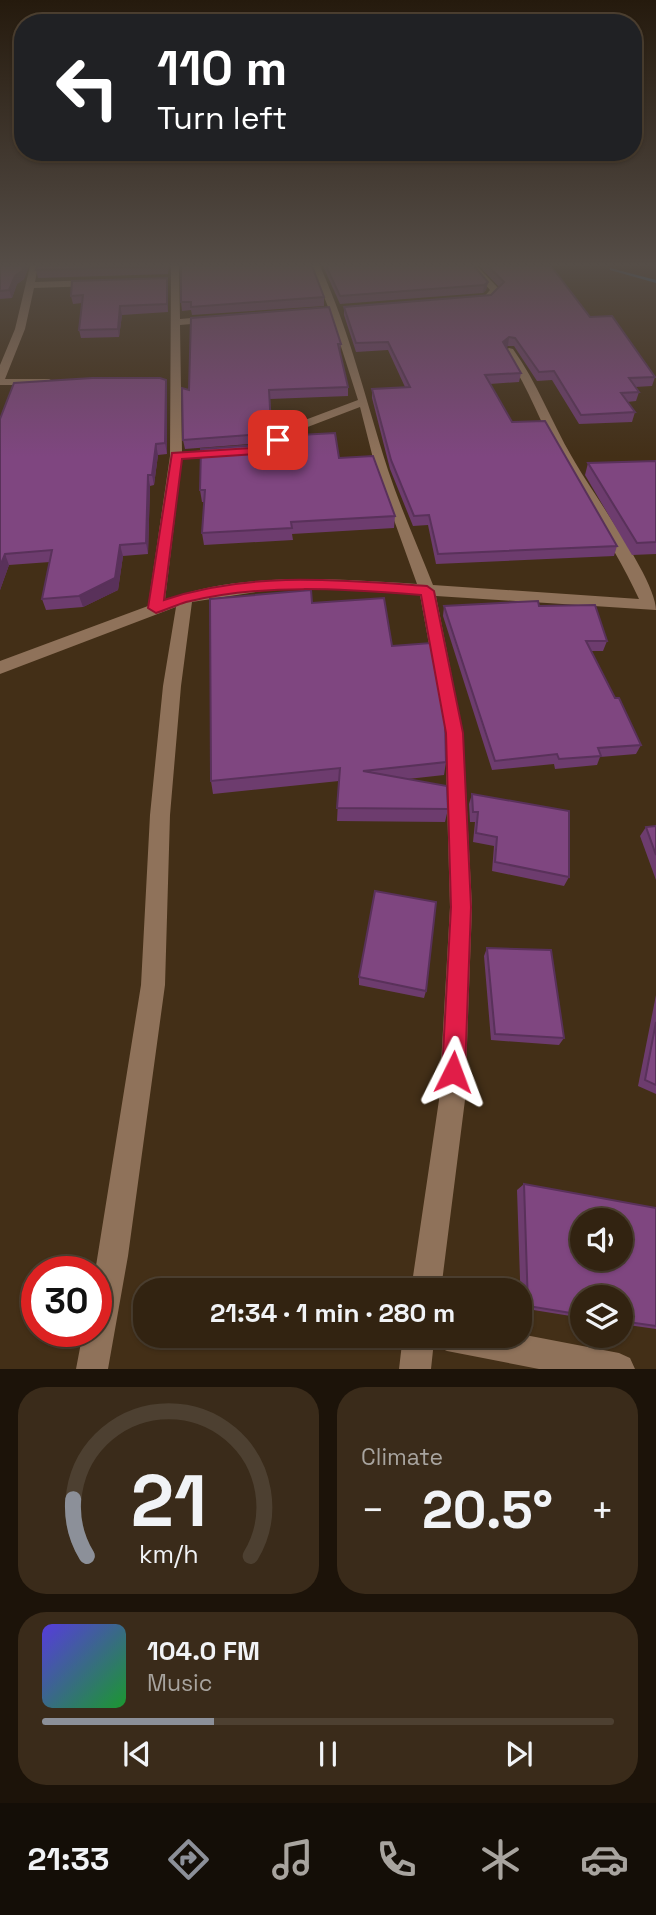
<!DOCTYPE html>
<meta charset="utf-8">
<style>
body{margin:0;font-family:"Space Grotesk",sans-serif;background:#3a2b1a;color:#f1f3f6;height:100vh;display:flex;flex-direction:column;font-size:26px;white-space:nowrap}
*{box-sizing:border-box;margin:0}
p{font-size:23px;color:#a8a49f}
.icon{flex:none;width:38px;height:38px;fill:none;stroke:currentColor;stroke-width:2;stroke-linecap:round;stroke-linejoin:round}
.map{position:relative;height:1369px;overflow:hidden}
.drawer{display:flex;flex-direction:column;gap:18px;padding:18px;background:#1c1309;flex:1}
.drawer>*{flex:none}
.hud{position:absolute;left:14px;top:14px;width:628px;height:147px;border-radius:28px;box-shadow:0 2px 5px #0004,0 0 0 2px #4d4031;background:#202124;color:#fff;overflow:hidden}
.buttons{position:absolute;left:570px;top:1208px;display:grid;gap:14px}
.buttons a{display:grid;place-items:center;width:63px;height:63px;border-radius:50%;background:#322311;box-shadow:0 2px 5px #0004,0 0 0 2px #4d4031;font-size:35px}
.speed{position:absolute;left:21px;top:1256px;display:flex;gap:14px;font-size:35px;font-weight:700;text-align:center}
.speed>*{display:grid;place-content:center;width:91px;height:91px;border-radius:50%;background:#322311;box-shadow:0 2px 5px #0004,0 0 0 2px #4d4031;line-height:1}
.speed .limit{border:10px solid #d22;background:#fff;color:#111}
.pin{position:absolute;display:grid;place-items:center;width:60px;height:60px;color:#fff;margin:-30px;border-radius:14px;box-shadow:0 4px 10px #0006}
.me{position:absolute;width:77px;margin:-38px;rotate:3deg;stroke-linejoin:round;filter:drop-shadow(0 0 5px #0008)}
.turn{display:flex;align-items:center;gap:24px;height:147px;padding:0 28px;font-size:32px}
.turn .icon{width:91px;height:91px;stroke-width:2.5}
.turn b{display:block;font-size:49px;line-height:60px}
.big{font-size:52px;font-weight:700;line-height:1.1}
.drawer .widget{flex:1;display:flex;flex-direction:column;justify-content:center;gap:10px;min-width:0;padding:0 24px;border-radius:28px;background:#3a2b1a}
.drawer .dial{align-items:center;gap:0}
.dial svg{height:182px;overflow:visible;fill:none;stroke:#4d4031;stroke-width:7;stroke-linecap:round;text-anchor:middle}
.dial text{fill:#f1f3f6;stroke:none}
.song{display:flex;align-items:center;gap:21px}
.cover{width:84px;height:84px;border-radius:10px;background:linear-gradient(135deg,hsl(250 70% 55%),hsl(130 70% 35%))}
.played{height:7px;border-radius:4px;background:linear-gradient(90deg,#8c9099 30%,#4d4031 30%)}
.keys{display:flex;justify-content:space-around;direction:ltr}
.heat{display:flex;justify-content:space-between;align-items:center;font-size:38px;direction:ltr}
.drawer .tiles{flex:1;display:grid;gap:18px;grid-template-columns:1fr 1fr}
.widget:last-child{grid-column:span 2}
.trip{position:absolute;left:133px;top:1278px;width:399px;height:70px;border-radius:28px;background:#322311;box-shadow:0 2px 5px #0004,0 0 0 2px #4d4031;font-weight:700;line-height:70px;text-align:center}
.dock{display:flex;height:112px;justify-content:space-around;align-items:center;background:#140e07;color:#a8a49f}
.dock .icon{width:49px;height:49px}
.dock .current{color:#8c9099}
.dock b{font-size:32px;color:#f1f3f6}
.map>svg:first-child{display:block}
.lines{fill:none;stroke-linecap:round;stroke-linejoin:round}
.stream{fill:#2467a0;fill-rule:evenodd}
.minor{fill:#8f725a;fill-rule:evenodd}
.wall{fill:#6d3c6e}
.shaded-wall{fill:#59315a}
.building{fill:#7f4680;stroke:#59315a;stroke-width:2;fill-rule:evenodd}
.route{fill:#e11d48;stroke:#92132f;stroke-width:2}
</style>
<div class="map">
<svg width="656" height="1369" viewBox="0 0 656 1369">
<rect width="100%" height="100%" fill="#432f17"/>
<g class="lines">
<polygon class="stream" points="610,268 656,280 656,283 610,270"/>
<g class="minor">
<polygon points="30,266 38,266 35,282 94,280 99,283 94,286 34,288 25,329 5,379 49,379 55,382 49,385 0,385 0,365 15,329"/>
<path d="M171,266H179L180,319L214,316L219,319L214,322L180,325L182,452L223,449L229,453L223,457L182,459L165,600C242,571 337,579 417,584L376,470L360,407L305,428L276,451L265,454L259,450L297,423L358,400L330,312L312,266H320C350,332 366,401 388,470C401,509 418,547 433,585L639,599C616,549 585,505 559,457C540,422 527,384 504,351L509,348L513,349C537,382 551,421 572,457C590,490 656,579 656,610L436,596L463,733L472,907L465,1100L441,1290H411L439,1100L450,907L445,733L420,595L334,589L268,590L192,602L181,686L170,815L165,985L128,1256L108,1369H76L83,1332H96L95,1272L141,985L150,815L163,686L176,607L0,674V661L148,606L170,456Z"/>
<polygon points="469,266 477,266 500,290 490,301 476,305 471,302 484,297 490,290"/>
<polygon points="520,1334 619,1353 630,1358 635,1369 539,1369 447,1351 436,1346 434,1341 431,1369 399,1369 403,1335"/>
</g>
</g>
<g class="wall">
<polygon points="0,266 29,266 24,279 17,284 12,298 0,299"/>
<polygon points="37,266 169,266 168,274 38,278 36,270"/>
<polygon points="323,266 474,266 488,282 486,290 483,293 340,304"/>
<polygon points="479,266 551,266 590,317 655,377 652,386 635,387 639,392 636,401 627,402 635,412 632,422 579,424 552,380 537,381 514,346 508,346 506,347 521,373 519,382 490,384 512,422 617,546 614,556 436,564 428,525 413,526 390,469 372,398 372,389 405,387 388,350 356,352 344,315 344,307 491,295 499,287"/>
<polygon points="168,286 168,312 122,315 119,337 81,338 79,330 82,303 73,304 71,296"/>
<polygon points="324,297 324,306 192,315 191,310 182,311 181,302"/>
<polygon points="341,344 340,352 348,387 348,396 270,399 272,435 264,443 185,449 183,440 189,390"/>
<polygon points="166,380 167,390 167,454 158,455 154,485 150,486 148,554 123,556 118,590 83,607 46,610 42,599 50,562 9,565 0,590 0,419"/>
<polygon points="339,458 395,516 394,528 292,534 293,540 204,545 202,533 204,502 202,502 200,490"/>
<polygon points="656,461 656,554 632,555 585,475 588,463"/>
<polygon points="312,603 392,646 446,762 444,775 408,779 448,809 445,822 337,821 339,781 213,794 211,781"/>
<polygon points="444,606 539,606 607,641 603,651 591,651 615,698 641,745 636,754 600,757 597,765 555,769 554,764 492,770 443,616"/>
<polygon points="472,794 569,877 564,886 492,871 494,846 473,842 475,822 470,822 469,804"/>
<polygon points="656,826 656,880 640,836 646,827"/>
<polygon points="487,948 564,1038 559,1045 491,1040 484,956"/>
<polygon points="359,977 426,991 424,998 359,985"/>
<polygon points="656,995 656,1094 638,1086"/>
<polygon points="524,1184 656,1208 656,1329 621,1324 621,1297 583,1297 583,1318 521,1308 517,1190"/>
</g>
<g class="shaded-wall">
<polygon points="24,266 29,266 24,279 17,284 12,298 9,290 15,276"/>
<polygon points="167,278 168,286 168,312 167,304"/>
<polygon points="488,282 486,290 483,293 484,285"/>
<polygon points="120,306 122,315 119,337 118,329"/>
<polygon points="509,337 508,346 501,350 503,342"/>
<polygon points="166,380 167,390 167,454 165,443"/>
<polygon points="269,390 272,435 264,443 263,434"/>
<polygon points="156,444 158,455 154,485 152,475"/>
<polygon points="148,475 150,486 148,554 146,543"/>
<polygon points="120,545 123,556 118,590 83,607 79,596"/>
<polygon points="5,554 9,565 0,590 0,566"/>
</g>
<g class="building">
<polygon points="0,266 24,266 22,271 15,276 9,290 0,291"/>
<polygon points="37,266 167,266 36,270"/>
<polygon points="181,266 312,266 324,297 191,307 191,302 181,302"/>
<polygon points="326,266 474,266 488,282 484,285 340,296"/>
<polygon points="488,266 551,266 590,317 612,316 655,377 629,378 639,392 621,393 635,412 581,415 554,371 539,372 515,338 509,337 503,342 521,373 485,375 512,422 545,421 617,546 438,554 429,515 414,516 391,460 372,389 410,387 388,342 356,343 344,307 491,295 504,282"/>
<polygon points="167,278 167,304 120,306 118,329 79,330 83,295 71,296 72,281"/>
<polygon points="329,307 341,344 338,344 348,387 269,390 271,426 263,434 183,440 182,388 189,390 191,318"/>
<polygon points="92,378 160,378 166,380 165,443 156,444 152,475 148,475 146,543 120,545 115,578 79,596 42,599 52,550 5,554 0,566 0,419 14,383"/>
<polygon points="335,433 339,458 373,456 395,516 291,522 292,528 202,533 205,490 200,490 201,449 272,444 281,436"/>
<polygon points="656,461 656,542 637,543 588,463"/>
<polygon points="311,590 312,603 384,598 392,646 431,643 445,720 446,762 363,771 447,786 448,809 337,808 340,768 211,781 210,599"/>
<polygon points="538,601 539,606 595,605 607,641 586,641 615,698 619,698 641,745 598,748 601,756 559,759 557,754 495,761 444,606"/>
<polygon points="472,794 569,811 569,877 495,862 497,837 476,833 478,812 473,812"/>
<polygon points="656,826 656,855 646,827"/>
<polygon points="375,891 436,902 426,991 359,977"/>
<polygon points="487,948 551,950 564,1038 495,1034"/>
<polygon points="656,1022 656,1085 645,1080"/>
<path d="M524,1184L656,1208V1326L621,1321V1297H583V1315L528,1306ZM583,1220H621V1258H583Z"/>
</g>
<linearGradient id="sky" x2="0" y2="1"><stop stop-color="#251a0d"/><stop offset="0.58" stop-color="#554d47"/><stop offset="1" stop-color="#554d47" stop-opacity="0"/></linearGradient>
<rect width="656" height="457" fill="url(#sky)"/>
<path class="route" d="M278,436L283,440L269,453L182,459L164,600C248,571 340,580 427,586L434,591L463,733L471,907L465,1072L462,1080L453,1084L445,1080L442,1072L451,907L446,733L421,595C343,589 263,583 186,602C176,605 166,610 156,613L148,608L172,453L266,447Z"/>
</svg>
<div class="buttons">
<a><svg class="icon" aria-label="sound" viewBox="0 0 24 24"><path d="M4 9h4l5-4v14l-5-4H4zM17 9q2 3 0 6"/></svg></a>
<a><svg class="icon" aria-label="layers" viewBox="0 0 24 24"><path d="M12 4l9 5-9 5-9-5zM3 14l9 5 9-5"/></svg></a>
</div>
<div class="speed"><div class="limit">30</div></div>
<div class="pin" style="left:278px;top:440px;background:#d93025"><svg class="icon" aria-label="arrive" viewBox="0 0 24 24"><path d="M6 21V4h12l-3 4 3 4H6"/></svg></div>
<svg class="me" style="left:453px;top:1072px" viewBox="-20 -20 40 40"><path d="M0-17L14 15 0 8-14 15z" fill="#e11d48" stroke="#fff" stroke-width="4"/></svg>
<div class="trip">21:34 · 1 min · 280 m</div>
<div class="hud">
<div class="turn"><svg class="icon" aria-label="left" viewBox="0 0 24 24"><path d="M17 20v-9H6M10 6l-5 5 5 5"/></svg><div><b>110 m</b>Turn left</div></div>
</div>
</div>
<section class="drawer">
<div class="tiles">
<div class="widget dial"><svg viewBox="0 0 100 80">
<path d="M14 69A42 42 0 1 1 86 69"/>
<path d="M14 69A42 42 0 0 1 8 44" stroke="#8c9099"/>
<text x="50" y="56" font-size="32" font-weight="700">21</text>
<text x="50" y="72" font-size="11">km/h</text>
</svg></div>
<div class="widget"><p>Climate</p>
<div class="heat"><a>−</a><b class="big">20.5°</b><a>+</a></div>
</div>
<div class="widget">
<div class="song"><i class="cover"></i><div><b>104.0 FM</b><p>Music</p></div></div>
<div class="played"></div>
<div class="keys"><svg class="icon" aria-label="previous" viewBox="0 0 24 24"><path d="M18 5L8 12l10 7zM5 5v14"/></svg><svg class="icon" aria-label="pause" viewBox="0 0 24 24"><path d="M8 5v14M16 5v14"/></svg><svg class="icon" aria-label="next" viewBox="0 0 24 24"><path d="M6 5l10 7-10 7zM19 5v14"/></svg></div>
</div>
</div>
</section>
<nav class="dock">
<b>21:33</b>
<svg class="icon current" aria-label="directions" viewBox="0 0 24 24"><path d="M12 3l9 9-9 9-9-9zM9 14v-3h6M13 9l2 2-2 2"/></svg>
<svg class="icon" aria-label="music" viewBox="0 0 24 24"><path d="M9 18V5l10-2v13"/><circle cx="6" cy="18" r="3"/><circle cx="16" cy="16" r="3"/></svg>
<svg class="icon" aria-label="phone" viewBox="0 0 24 24"><path d="M5 4h4l2 5-3 2q2 4 5 5l2-3 5 2v4C11 20 4 13 5 4z"/></svg>
<svg class="icon" aria-label="climate" viewBox="0 0 24 24"><path d="M12 3v18M4 7l16 10M4 17L20 7"/></svg>
<svg class="icon" aria-label="car" viewBox="0 0 24 24"><path d="M5 17H2v-5l4-1 3-4h7l3 4 3 1v5h-3M9 17h6M6 11h13"/><circle cx="7" cy="17" r="2"/><circle cx="17" cy="17" r="2"/></svg>
</nav>
